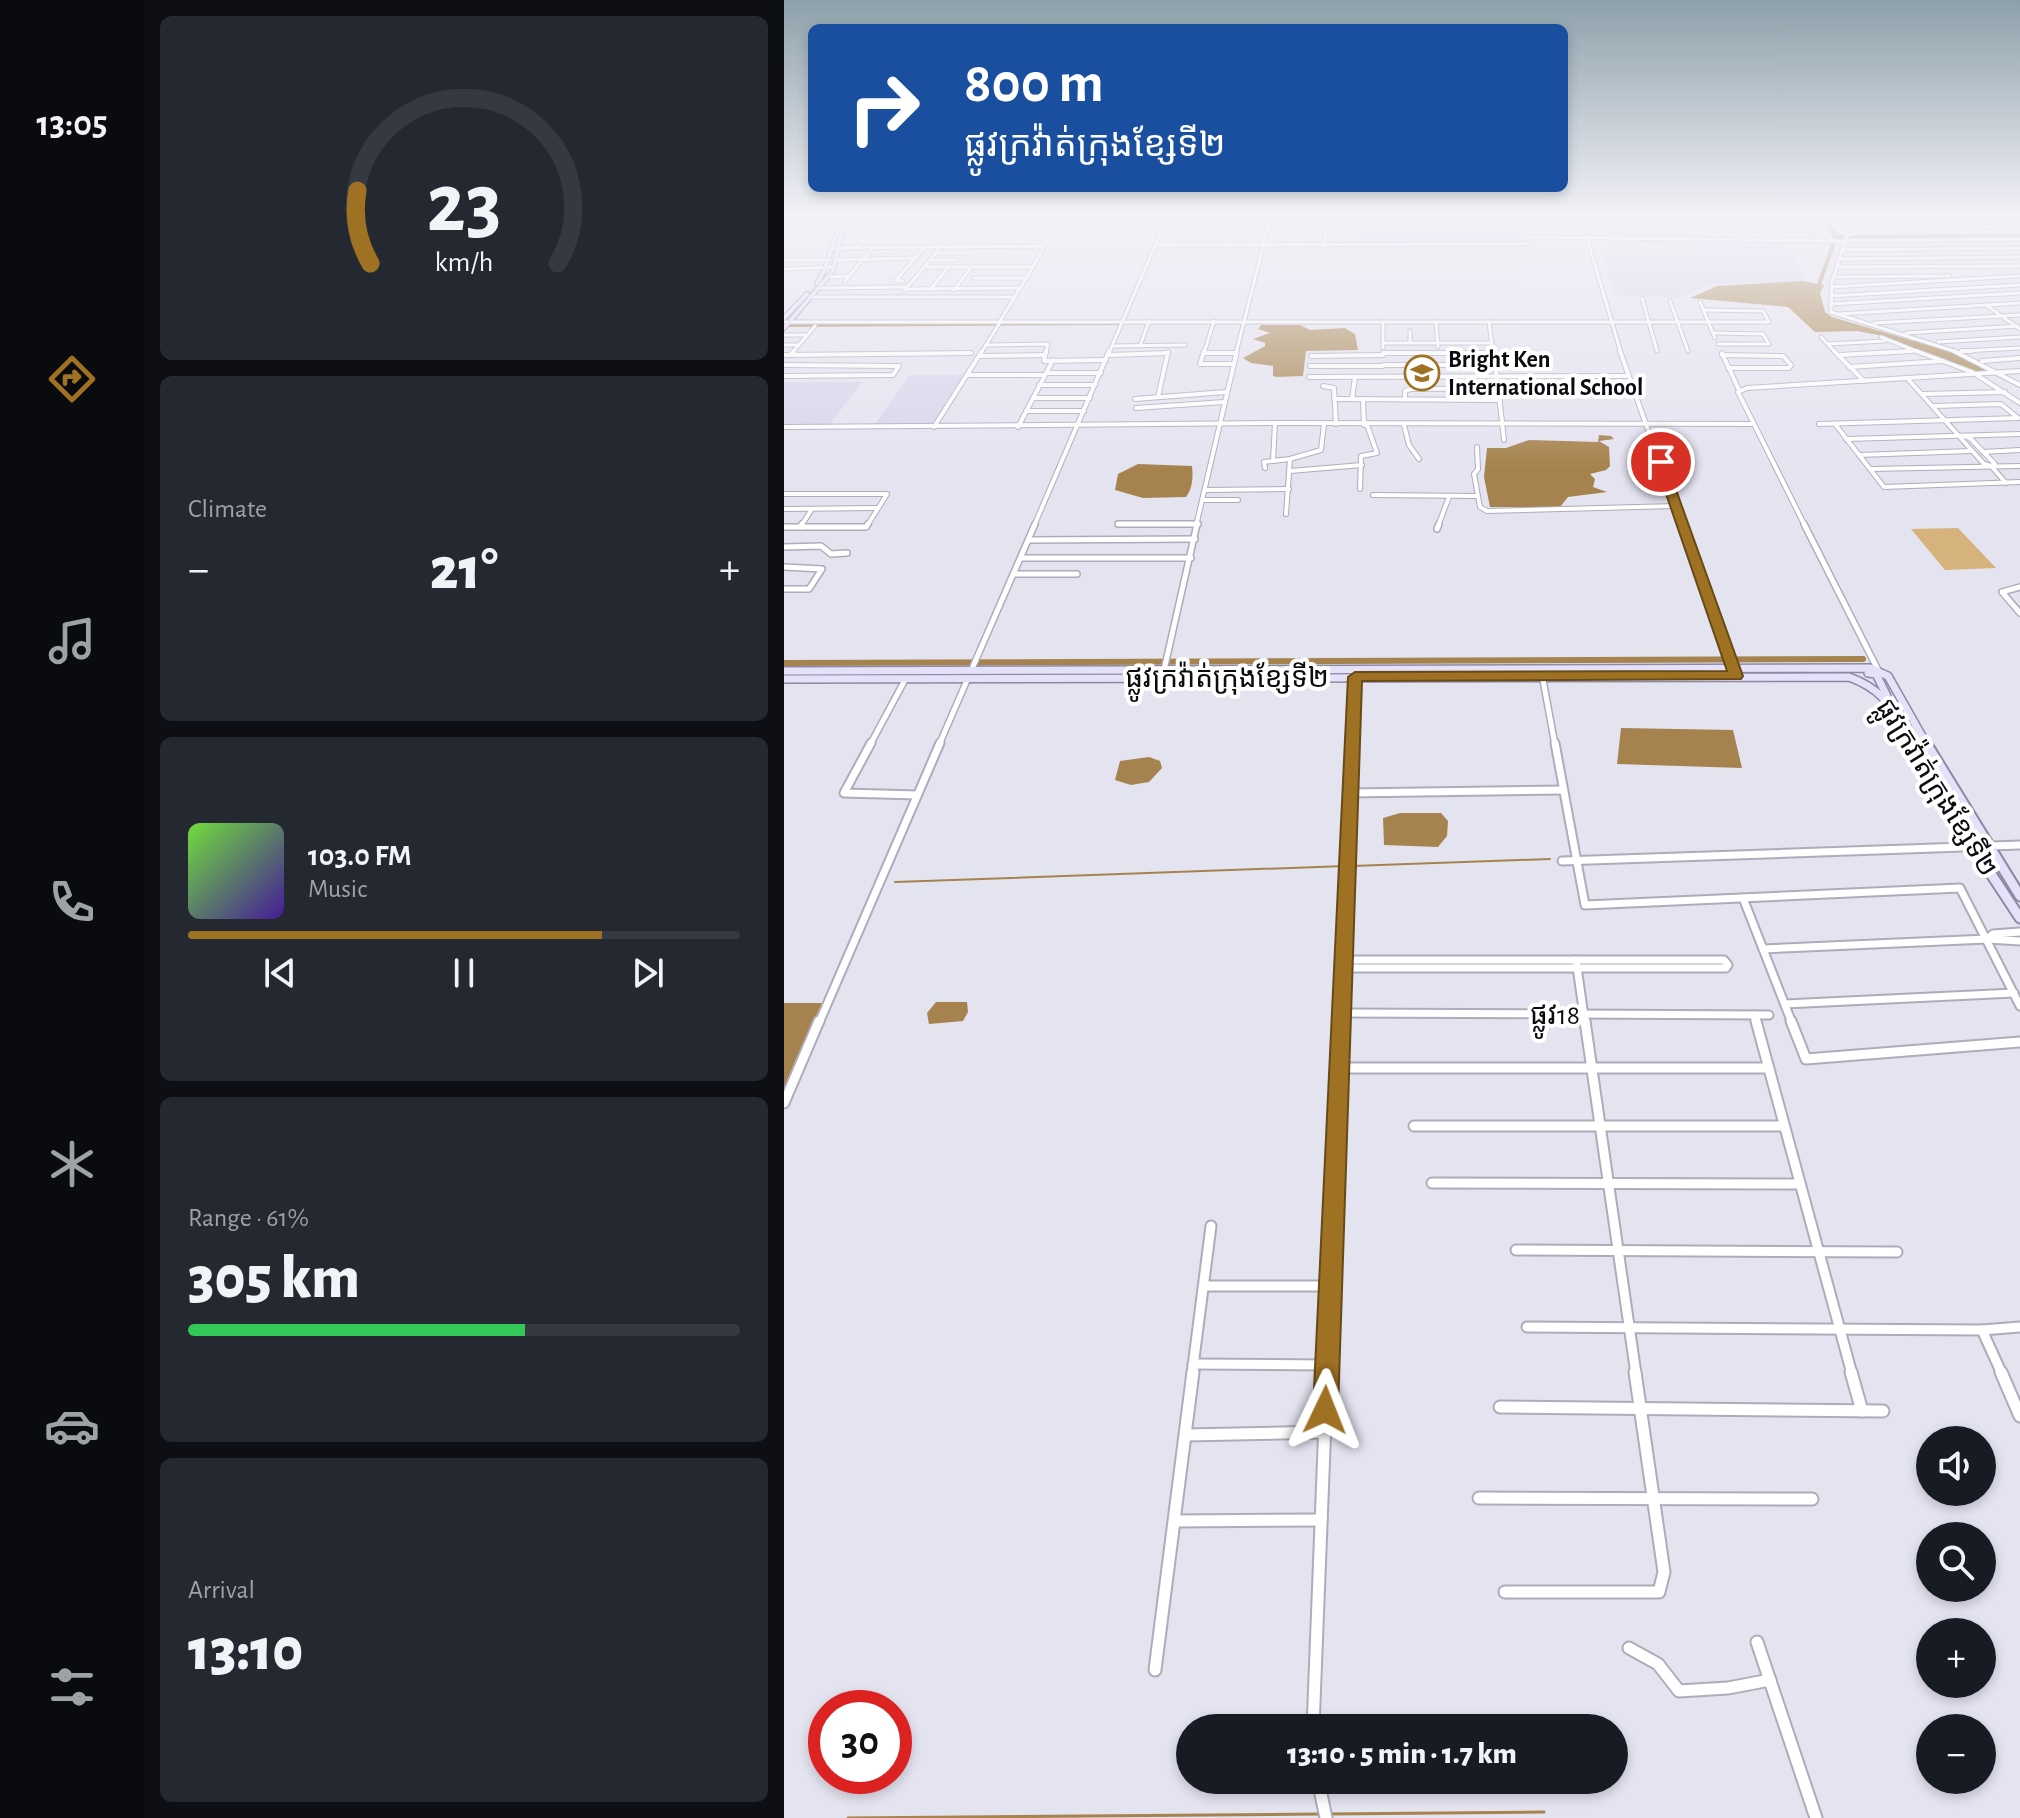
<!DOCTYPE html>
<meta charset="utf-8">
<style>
body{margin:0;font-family:"Alegreya Sans","Noto Sans Khmer",sans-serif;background:#242831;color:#f1f3f6;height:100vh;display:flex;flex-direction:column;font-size:30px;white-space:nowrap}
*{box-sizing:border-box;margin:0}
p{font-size:26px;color:#9ea1a6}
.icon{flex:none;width:44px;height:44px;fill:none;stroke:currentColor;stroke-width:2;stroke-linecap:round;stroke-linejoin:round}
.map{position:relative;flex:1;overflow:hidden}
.panel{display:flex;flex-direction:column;gap:16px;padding:16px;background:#0d0f14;width:640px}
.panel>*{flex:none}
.banner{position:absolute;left:24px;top:24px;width:760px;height:168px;border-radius:12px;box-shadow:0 4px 12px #0003;background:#1a4fa0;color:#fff;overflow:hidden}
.buttons{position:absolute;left:1132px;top:1426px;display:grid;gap:16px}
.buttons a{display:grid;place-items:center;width:80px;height:80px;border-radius:50%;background:#171b24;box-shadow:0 4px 12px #0003;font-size:40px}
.speed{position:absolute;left:24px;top:1690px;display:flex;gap:16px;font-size:40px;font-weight:700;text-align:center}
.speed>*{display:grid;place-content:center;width:104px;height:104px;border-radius:50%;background:#171b24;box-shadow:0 4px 12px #0003;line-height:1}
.speed .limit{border:12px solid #d22;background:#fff;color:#111}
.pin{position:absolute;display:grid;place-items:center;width:68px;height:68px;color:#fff;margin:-34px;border:4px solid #fff;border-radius:50%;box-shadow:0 2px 8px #0007}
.me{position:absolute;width:88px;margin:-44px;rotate:2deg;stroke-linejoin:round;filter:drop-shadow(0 0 6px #0008)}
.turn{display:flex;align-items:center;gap:28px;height:168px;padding:0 24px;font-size:36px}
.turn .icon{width:104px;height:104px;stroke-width:2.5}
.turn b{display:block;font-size:56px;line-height:68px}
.big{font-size:60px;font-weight:800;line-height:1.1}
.panel .card{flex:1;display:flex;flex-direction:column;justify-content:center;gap:12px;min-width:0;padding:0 28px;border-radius:12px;background:#242831}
.panel .dial{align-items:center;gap:0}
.dial svg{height:208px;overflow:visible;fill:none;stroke:#363941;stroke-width:7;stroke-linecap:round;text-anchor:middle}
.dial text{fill:#f1f3f6;stroke:none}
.song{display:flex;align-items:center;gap:24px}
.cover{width:96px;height:96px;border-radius:12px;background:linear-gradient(135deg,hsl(100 70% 55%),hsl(260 70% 35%))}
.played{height:8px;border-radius:4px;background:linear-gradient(90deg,#9f7223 75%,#363941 75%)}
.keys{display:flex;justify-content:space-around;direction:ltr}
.heat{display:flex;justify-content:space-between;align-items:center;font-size:44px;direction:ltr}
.charge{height:12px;border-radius:6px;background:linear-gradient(90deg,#34c759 61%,#363941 0)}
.trip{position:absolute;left:392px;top:1714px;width:452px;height:80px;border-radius:40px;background:#171b24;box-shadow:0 4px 12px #0003;font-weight:800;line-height:80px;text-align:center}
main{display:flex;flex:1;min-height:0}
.tab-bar{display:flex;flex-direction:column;width:144px;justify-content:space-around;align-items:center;background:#090b0e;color:#9ea1a6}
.tab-bar .icon{width:56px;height:56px}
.tab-bar .current{color:#9f7223}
.tab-bar b{font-size:36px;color:#f1f3f6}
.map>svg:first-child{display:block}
.built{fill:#d7d5ea}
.green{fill:#d6b27c}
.water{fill:#a6834e}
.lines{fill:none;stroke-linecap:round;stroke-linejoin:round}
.stream-far1{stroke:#a6834e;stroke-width:2}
.stream{stroke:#a6834e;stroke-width:3}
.canal-far1{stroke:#a6834e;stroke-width:4}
.canal{stroke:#a6834e;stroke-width:6}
.minor-far5-casing{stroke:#aeacba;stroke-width:5}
.minor-far4-casing{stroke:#aeacba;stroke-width:6}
.minor-far3-casing{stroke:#aeacba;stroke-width:8}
.minor-far2-casing{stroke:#aeacba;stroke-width:11}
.minor-far1-casing{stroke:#aeacba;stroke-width:13}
.minor-casing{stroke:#aeacba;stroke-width:15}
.major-far2-casing{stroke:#8d89a5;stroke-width:6}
.major-far1-casing{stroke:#8d89a5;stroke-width:10}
.major-casing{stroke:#8d89a5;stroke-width:13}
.minor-far5{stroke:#fff;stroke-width:3}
.minor-far4{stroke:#fff;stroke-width:4}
.minor-far3{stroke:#fff;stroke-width:5}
.minor-far2{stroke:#fff;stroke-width:7}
.minor-far1{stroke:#fff;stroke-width:9}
.minor{stroke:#fff;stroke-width:11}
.major-far2{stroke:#e4e1f9;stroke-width:4}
.major-far1{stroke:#e4e1f9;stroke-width:7}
.major{stroke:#e4e1f9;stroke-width:9}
.route{fill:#9f7223;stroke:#674a17;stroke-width:2}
.labels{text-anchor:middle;stroke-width:8;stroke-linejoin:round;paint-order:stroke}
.far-poi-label{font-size:24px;font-weight:bold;fill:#0c0c10;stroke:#fff;text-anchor:start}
.street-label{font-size:28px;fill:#0c0c10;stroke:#fff}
</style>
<main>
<nav class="tab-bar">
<b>13:05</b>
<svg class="icon current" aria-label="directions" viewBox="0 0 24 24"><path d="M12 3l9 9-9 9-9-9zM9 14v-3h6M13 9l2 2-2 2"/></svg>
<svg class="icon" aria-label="music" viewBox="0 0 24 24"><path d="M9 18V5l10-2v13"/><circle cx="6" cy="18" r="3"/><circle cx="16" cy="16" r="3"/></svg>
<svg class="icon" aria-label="phone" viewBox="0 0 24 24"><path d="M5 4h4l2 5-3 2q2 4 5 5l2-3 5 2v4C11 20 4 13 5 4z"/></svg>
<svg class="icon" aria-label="climate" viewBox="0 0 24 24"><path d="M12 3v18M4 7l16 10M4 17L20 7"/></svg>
<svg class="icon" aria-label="car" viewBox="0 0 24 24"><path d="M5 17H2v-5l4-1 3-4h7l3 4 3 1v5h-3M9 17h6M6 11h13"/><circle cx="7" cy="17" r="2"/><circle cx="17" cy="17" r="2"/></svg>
<svg class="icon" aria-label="filters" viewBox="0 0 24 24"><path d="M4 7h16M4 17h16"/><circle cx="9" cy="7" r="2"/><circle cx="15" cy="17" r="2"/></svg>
</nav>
<section class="panel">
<div class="card dial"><svg viewBox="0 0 100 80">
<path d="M14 69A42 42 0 1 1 86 69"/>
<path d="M14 69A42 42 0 0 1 9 41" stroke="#9f7223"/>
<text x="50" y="56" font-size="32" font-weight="700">23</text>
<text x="50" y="72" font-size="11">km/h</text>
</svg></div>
<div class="card"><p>Climate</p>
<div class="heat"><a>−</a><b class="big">21°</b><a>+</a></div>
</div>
<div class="card">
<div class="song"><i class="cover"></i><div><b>103.0 FM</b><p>Music</p></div></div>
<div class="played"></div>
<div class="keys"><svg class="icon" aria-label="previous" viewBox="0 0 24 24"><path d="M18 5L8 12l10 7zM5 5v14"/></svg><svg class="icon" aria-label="pause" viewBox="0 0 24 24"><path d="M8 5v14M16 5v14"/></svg><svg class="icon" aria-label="next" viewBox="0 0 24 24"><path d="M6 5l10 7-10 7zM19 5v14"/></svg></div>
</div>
<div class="card"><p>Range · 61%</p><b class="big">305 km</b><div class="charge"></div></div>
<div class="card"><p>Arrival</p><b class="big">13:10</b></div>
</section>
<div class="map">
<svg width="1236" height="1818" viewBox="0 0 1236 1818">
<rect width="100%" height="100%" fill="#e4e3f0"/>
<g class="built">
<polygon points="432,215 485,215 481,229 427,229"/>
<polygon points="559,215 849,215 853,222 901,223 909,237 740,236 741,243 577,243 579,215"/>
<polygon points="911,242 1001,242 1024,281 929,284 892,298 831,295 819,256 916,256"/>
<polygon points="126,375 179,375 148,424 91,424"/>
<polygon points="0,382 78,382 45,425 0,425"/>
</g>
<polygon class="green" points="1174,528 1212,568 1161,570 1127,529"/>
<g class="water">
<polygon points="1018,281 1040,285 1036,293 1041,312 1048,317 1167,352 1208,371 1192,372 1094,335 1073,331 1031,332 1004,307 906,298 933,286"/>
<polygon points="477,325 516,325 526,330 561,328 571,334 574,350 522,351 519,376 493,377 489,376 489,366 467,363 459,358 481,346 481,343 469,339 486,333 474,329"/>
<polygon points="815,435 827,436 830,439 815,441 825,447 826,466 822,470 806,474 811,479 809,487 823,492 784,497 776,507 706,507 700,477 703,448 722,448 745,440 814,442"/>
<path d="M354,464L408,466C409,476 409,488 402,497L359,498L331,490L334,474Z"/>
<polygon points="837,728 949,730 958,768 833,764"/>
<polygon points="365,757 376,761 378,768 365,782 347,785 331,780 336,761"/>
<polygon points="616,813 657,813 664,821 663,836 654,847 600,845 599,818"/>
<polygon points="152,1002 183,1002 184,1012 179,1021 145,1024 143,1013"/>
<polygon points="0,1003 38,1003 0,1089"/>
</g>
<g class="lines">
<g class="stream-far1">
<polyline points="568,866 766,859"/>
<polyline points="111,882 561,866"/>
</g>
<g class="stream">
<polyline points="545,1814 760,1812"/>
<polyline points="64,1818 535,1814"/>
</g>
<g class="canal-far1">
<polyline points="1052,237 1236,236"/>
<polyline points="1033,290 1052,237 1039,215"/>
<polyline points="0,325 337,323"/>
</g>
<polyline class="canal" points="0,663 1079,659"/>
<g class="minor-far5-casing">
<g id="minor-far5">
<polyline points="947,215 961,240"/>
<polyline points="1045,215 1051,228 1063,235"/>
<polyline points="1231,215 1236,218"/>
<polyline points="1023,217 1021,222 1034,224 1041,231"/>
<polyline points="1101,220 1212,219"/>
<polyline points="1000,230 1041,231 1048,241"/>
<polyline points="76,234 93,234"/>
<polyline points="803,238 837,353"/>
<polyline points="371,245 737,244 744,243 748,237 1048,241 1236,239"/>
<polyline points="540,245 544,215"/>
<polyline points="72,247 85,234"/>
<polyline points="47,248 260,246 249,267"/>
<polyline points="1059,250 1236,248"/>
<polyline points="151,253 181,253"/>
<polyline points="1056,259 1236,257"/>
<polyline points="0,260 46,260"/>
<polyline points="54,260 131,258"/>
<polyline points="146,260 172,260"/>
<polyline points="140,267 249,267 216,321"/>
<polyline points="1052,267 1236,266"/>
<polyline points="0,269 51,267"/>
<polyline points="46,277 64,276"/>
<polyline points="1049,277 1166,276"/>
<polyline points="190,278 243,278"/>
<polyline points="61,281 90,246"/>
<polyline points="119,281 112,280 141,247"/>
<polyline points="1047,287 1236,276"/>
<polyline points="37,288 122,287"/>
<polyline points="121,289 236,288"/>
<polyline points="147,289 165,266"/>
<polyline points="170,290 188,266"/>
<polyline points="120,291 157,247"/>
<polyline points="1046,296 1236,285"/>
<polyline points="28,297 231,297"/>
<polyline points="858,298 873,351"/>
<polyline points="886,301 904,351"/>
<polyline points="916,302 931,338"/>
<polyline points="1046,304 1236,293"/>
<polyline points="1202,305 1236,329"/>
<polyline points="1055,314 1236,303"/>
<polyline points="0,322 985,322 979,311 920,310"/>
<polyline points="599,322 599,348"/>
<polyline points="652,322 654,347"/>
<polyline points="705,322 709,353"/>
<polyline points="1090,323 1236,315"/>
<polyline points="626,331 626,343"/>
<polyline points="930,333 979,334 985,344 934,344"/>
<polyline points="1122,333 1234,326"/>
<polyline points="0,335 23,335"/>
<polyline points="1037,337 1052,353"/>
<polyline points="1097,337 1137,353"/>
<polyline points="1154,342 1236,337"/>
<polyline points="599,343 707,343"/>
<polyline points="1044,344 1101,341"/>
<polyline points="0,345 15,345"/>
<polyline points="202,345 264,344 262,353"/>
<polyline points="328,346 401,345"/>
<polyline points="356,346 365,321"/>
<polyline points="1178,351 1236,348"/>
<polyline points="8,353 31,326"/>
<polyline points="197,353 217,321"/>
<polyline points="325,353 384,215"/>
<polyline points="420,353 430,321"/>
<polyline points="452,353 487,215"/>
<polyline points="1100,353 1128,351"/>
<polyline points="1176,353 1047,312 1048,282 1063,235 1105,228 1236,226"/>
</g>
</g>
<g class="minor-far4-casing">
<g id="minor-far4">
<polyline points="262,351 260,361 322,360"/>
<polyline points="420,351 416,364 450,364"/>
<polyline points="709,351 713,379"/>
<polyline points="836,351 898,526"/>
<polyline points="1050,351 1080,381"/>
<polyline points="1132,351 1188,372 1236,403"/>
<polyline points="1170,351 1236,385"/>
<polyline points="1178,351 1187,351"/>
<polyline points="420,353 452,353"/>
<polyline points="599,353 709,353"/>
<polyline points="938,353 955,390"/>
<polyline points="0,355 187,353"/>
<polyline points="6,355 10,351"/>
<polyline points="324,355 384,353"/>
<polyline points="938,355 999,356 1007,365 1005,368 944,368"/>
<polyline points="1055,355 1128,351"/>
<polyline points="195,356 260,355"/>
<polyline points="527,356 599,355"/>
<polyline points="1198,361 1236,358"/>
<polyline points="0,365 115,366 109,375 0,376"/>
<polyline points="599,365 711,365"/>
<polyline points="526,366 599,366"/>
<polyline points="1065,367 1159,361"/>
<polyline points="262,373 317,373"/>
<polyline points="183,375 261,375"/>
<polyline points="525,377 845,376"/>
<polyline points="1123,378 1200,464 1207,466 1222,483"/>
<polyline points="255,385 311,385"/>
<polyline points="539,386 550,388 552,424"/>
<polyline points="1139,394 1221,392"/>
<polyline points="715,395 720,440"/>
<polyline points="374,397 384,352"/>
<polyline points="249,398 306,398"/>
<polyline points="351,399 442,392"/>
<polyline points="550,399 716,400"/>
<polyline points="568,399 571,377"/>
<polyline points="579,399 580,425"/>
<polyline points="621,399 621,391 627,389 785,388 782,376"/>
<polyline points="1150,406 1217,404 1234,418"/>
<polyline points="352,408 440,402"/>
<polyline points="242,411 300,411"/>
<polyline points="1035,424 1234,418"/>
<polyline points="1051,424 1100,487 1236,482"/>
<polyline points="620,425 625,445 635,459"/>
<polyline points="0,427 501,423 969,424"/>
<polyline points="150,427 198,351"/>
<polyline points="234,427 269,360"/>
<polyline points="1180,436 1186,438 1211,464 1207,466"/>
<polyline points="1062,439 1236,434"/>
<polyline points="693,447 694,469 690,474 696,507 703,511 891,506"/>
<polyline points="1199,452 1236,450"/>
<polyline points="1075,455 1187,451"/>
<polyline points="489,461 491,423"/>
<polyline points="481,468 480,462 506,459"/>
<polyline points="1086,469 1236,466"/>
<polyline points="506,471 578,465"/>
<polyline points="576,489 577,456 593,453 583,425"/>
<polyline points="422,490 505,489"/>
<polyline points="0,494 103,494 83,526"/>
<polyline points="589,495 693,496"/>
<polyline points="420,500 454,500"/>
<polyline points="0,509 93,508"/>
<polyline points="502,514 506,459 537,450 540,424"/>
<polyline points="334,524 414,524"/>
<polyline points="17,526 28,509"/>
<polyline points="250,526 325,351"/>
<polyline points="412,526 453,351"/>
<polyline points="654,526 665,497"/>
<polyline points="1021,526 954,392 963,388 1236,371"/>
</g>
</g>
<g class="minor-far3-casing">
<g id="minor-far3">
<polyline points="334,524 414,524"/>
<polyline points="897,524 951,676"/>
<polyline points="1020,524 1094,670"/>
<polyline points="0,527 82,527 84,524"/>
<polyline points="16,527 18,524"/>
<polyline points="653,529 655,524"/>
<polyline points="245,540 411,539"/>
<polyline points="0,547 37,546 47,554 63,553"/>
<polyline points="237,558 407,558"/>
<polyline points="0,567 38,569 25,589 0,589"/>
<polyline points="230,574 293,574"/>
<polyline points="1236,587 1218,592 1236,613"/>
<polyline points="757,669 771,745"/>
<polyline points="380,670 413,524"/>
<polyline points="187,671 251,524"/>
<polyline points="86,745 122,678"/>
<polyline points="155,745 184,678"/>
<polyline points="568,745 571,675"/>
</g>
</g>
<g class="minor-far2-casing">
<g id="minor-far2">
<polyline points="87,743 60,793 133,795"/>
<polyline points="771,743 801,905 1176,888 1236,1006"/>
<polyline points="566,793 779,790"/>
<polyline points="778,861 1236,845"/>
<polyline points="959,898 1008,1023"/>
<polyline points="1203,939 1209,934 1236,932"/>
<polyline points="979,949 1203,939 1236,941"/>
<polyline points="559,960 940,960 944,965 942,968 559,968"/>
<polyline points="792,960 801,1023"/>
<polyline points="1001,1004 1230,993"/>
<polyline points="557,1013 985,1015"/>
<polyline points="970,1015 972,1023"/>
<polyline points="35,1023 156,743"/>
<polyline points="557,1023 568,743"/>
</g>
</g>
<g class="minor-far1-casing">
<g id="minor-far1">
<polyline points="801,1021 852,1374"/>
<polyline points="972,1021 1068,1374"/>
<polyline points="1007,1021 1022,1059 1236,1042"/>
<polyline points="555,1068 984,1068"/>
<polyline points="0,1103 35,1021"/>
<polyline points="630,1126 1000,1126"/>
<polyline points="648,1183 1016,1184"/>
<polyline points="732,1250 1113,1252"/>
<polyline points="420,1286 546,1286"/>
<polyline points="743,1327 1198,1330 1236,1327"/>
<polyline points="1198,1330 1218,1374"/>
<polyline points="409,1364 543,1365"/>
<polyline points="408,1374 427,1226"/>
<polyline points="543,1374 557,1021"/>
</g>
</g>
<g class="minor-casing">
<g id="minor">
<polyline points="1067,1372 1078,1411"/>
<polyline points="1217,1372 1236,1416"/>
<polyline points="716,1407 1099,1411"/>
<polyline points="402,1435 541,1432"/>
<polyline points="695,1498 1028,1499"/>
<polyline points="391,1521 537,1520"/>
<polyline points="721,1592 875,1592 880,1572 851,1372"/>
<polyline points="973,1642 1032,1818"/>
<polyline points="845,1648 874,1664 895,1691 944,1688 986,1680"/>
<polyline points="371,1670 409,1372"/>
<polyline points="529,1728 543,1372"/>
<polyline points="534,1780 542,1818"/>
</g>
</g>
<g class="major-far2-casing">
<g id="major-far2">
<path d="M33,283C48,262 46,235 63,215"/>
<polyline points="0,318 23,294"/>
<polyline points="0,328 49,271 59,228 70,215"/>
</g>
</g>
<g class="major-far1-casing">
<g id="major-far1">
<polyline points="0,671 1086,668 1104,676 1143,745"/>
<polyline points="1084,673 1092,674 1103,696"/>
<path d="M0,679L1065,677C1104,691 1108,711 1127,745"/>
</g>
</g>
<g class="major-casing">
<g id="major">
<polyline points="1126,743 1159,801 1236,918"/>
<polyline points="1142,743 1236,896"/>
</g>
</g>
<use href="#minor-far5" class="minor-far5"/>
<use href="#minor-far4" class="minor-far4"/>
<use href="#minor-far3" class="minor-far3"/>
<use href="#minor-far2" class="minor-far2"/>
<use href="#minor-far1" class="minor-far1"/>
<use href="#minor" class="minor"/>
<use href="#major-far2" class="major-far2"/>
<use href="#major-far1" class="major-far1"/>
<use href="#major" class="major"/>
</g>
<linearGradient id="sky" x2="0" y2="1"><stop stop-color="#8da0aa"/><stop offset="0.46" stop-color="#f3f2f8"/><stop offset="1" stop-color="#f3f2f8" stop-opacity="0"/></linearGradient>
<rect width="1236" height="469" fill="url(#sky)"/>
<polygon class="route" points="877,459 882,462 959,676 957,679 578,681 554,1410 550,1419 541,1423 532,1419 529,1410 564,677 571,672 943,671 871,462"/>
<defs>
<g id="school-ring" transform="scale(1.8)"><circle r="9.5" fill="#fff" stroke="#9f7223" stroke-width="1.5"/><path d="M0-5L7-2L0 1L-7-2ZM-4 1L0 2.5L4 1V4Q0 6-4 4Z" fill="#9f7223"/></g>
</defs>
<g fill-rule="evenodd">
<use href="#school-ring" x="638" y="373"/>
</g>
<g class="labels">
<g class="far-poi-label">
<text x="664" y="367">Bright Ken<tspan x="664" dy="28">International School</tspan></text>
</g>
<g class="street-label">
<text x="443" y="687">ផ្លូវក្រវ៉ាត់ក្រុងខ្សែទី២</text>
<text transform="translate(1154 787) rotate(58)" y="10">ផ្លូវក្រវ៉ាត់ក្រុងខ្សែទី២</text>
<text x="771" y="1024">ផ្លូវ18</text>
</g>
</g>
</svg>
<div class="buttons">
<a><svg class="icon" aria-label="sound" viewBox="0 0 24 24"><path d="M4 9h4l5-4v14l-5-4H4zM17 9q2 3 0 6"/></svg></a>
<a><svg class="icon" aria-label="search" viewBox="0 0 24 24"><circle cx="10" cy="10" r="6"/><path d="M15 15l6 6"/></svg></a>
<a>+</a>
<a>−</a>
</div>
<div class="speed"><div class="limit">30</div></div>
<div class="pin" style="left:877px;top:462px;background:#d93025"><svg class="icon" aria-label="arrive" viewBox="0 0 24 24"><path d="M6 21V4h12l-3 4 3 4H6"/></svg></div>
<svg class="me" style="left:541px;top:1410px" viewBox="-20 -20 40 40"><path d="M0-17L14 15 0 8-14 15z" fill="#9f7223" stroke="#fff" stroke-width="4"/></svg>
<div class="trip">13:10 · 5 min · 1.7 km</div>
<div class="banner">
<div class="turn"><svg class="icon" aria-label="right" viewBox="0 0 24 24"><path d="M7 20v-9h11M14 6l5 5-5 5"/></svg><div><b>800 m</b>ផ្លូវក្រវ៉ាត់ក្រុងខ្សែទី២</div></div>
</div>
</div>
</main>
